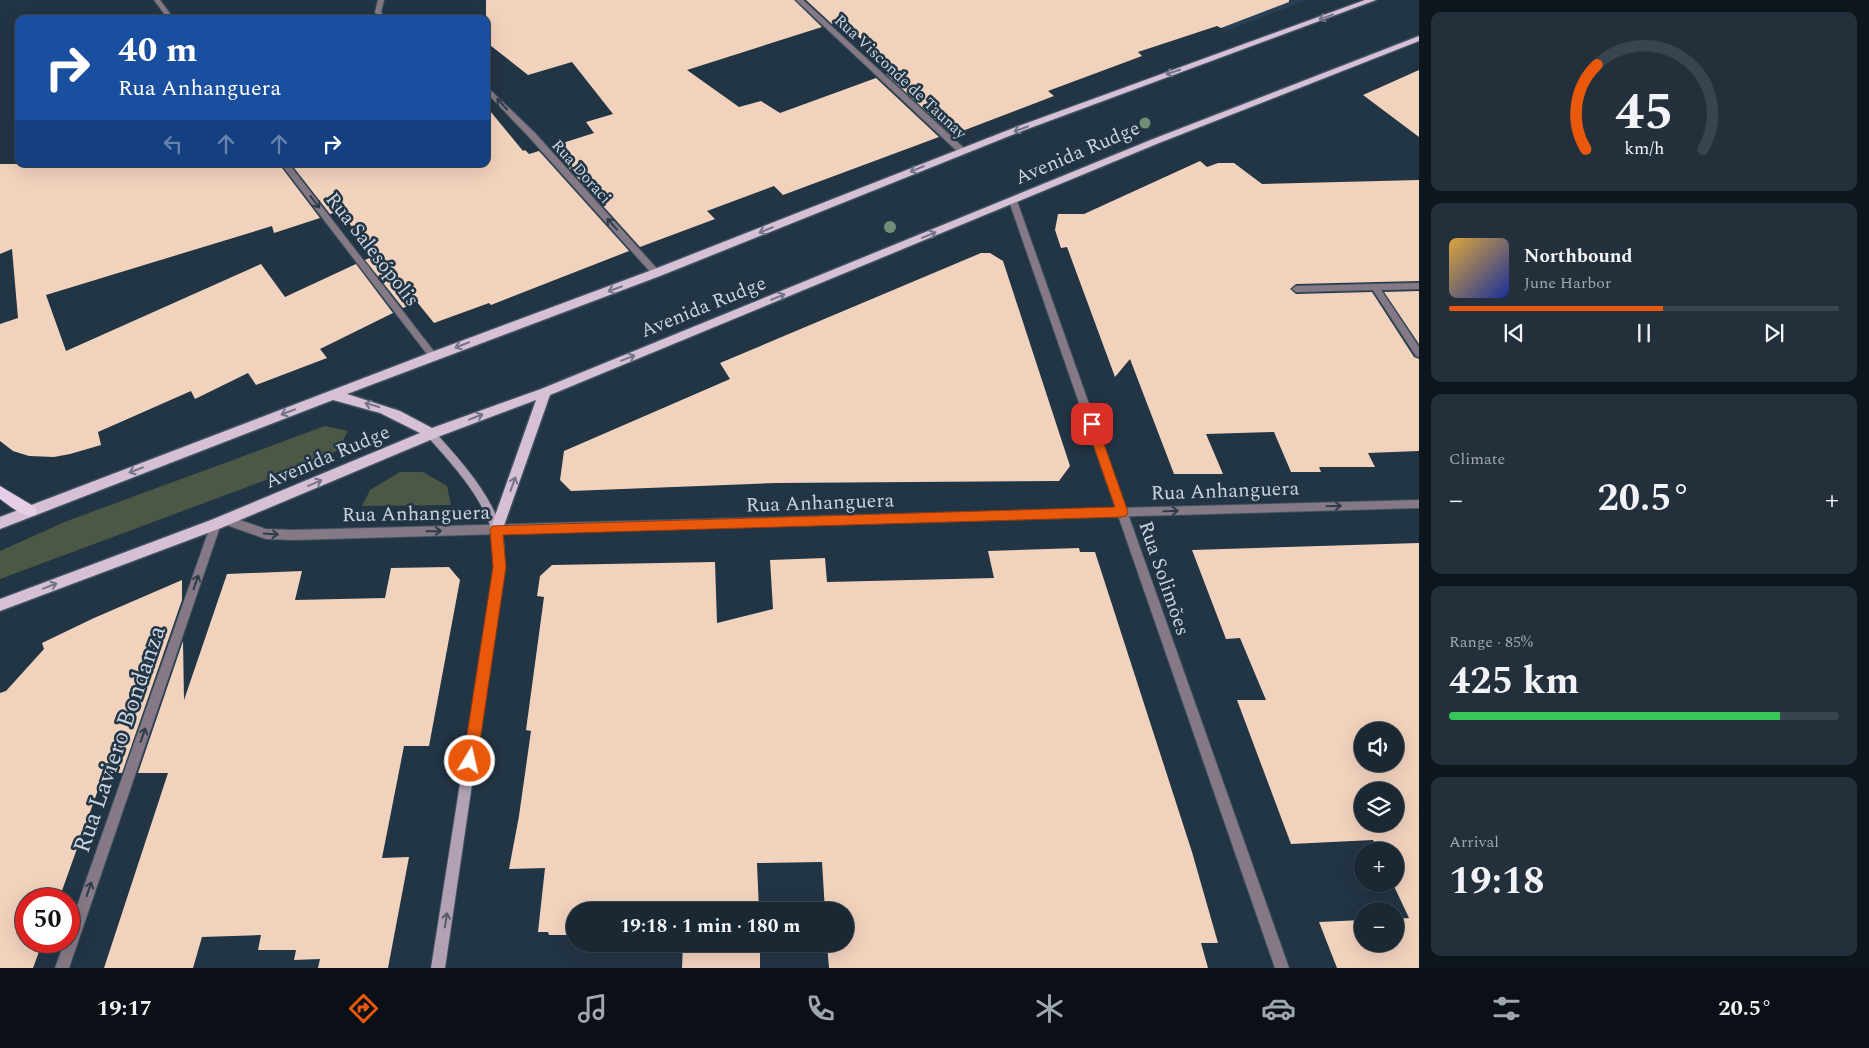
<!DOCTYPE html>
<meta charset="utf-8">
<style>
body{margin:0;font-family:Spectral,serif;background:#23303c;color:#f1f3f6;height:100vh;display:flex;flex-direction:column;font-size:19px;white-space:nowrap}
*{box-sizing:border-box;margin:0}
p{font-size:16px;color:#9fa6ac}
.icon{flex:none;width:28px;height:28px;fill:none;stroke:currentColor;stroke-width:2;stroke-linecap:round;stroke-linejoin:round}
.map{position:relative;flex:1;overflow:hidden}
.side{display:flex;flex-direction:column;gap:12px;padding:12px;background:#0e161d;width:450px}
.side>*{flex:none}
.top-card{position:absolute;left:15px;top:15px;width:475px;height:152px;border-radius:10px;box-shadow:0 5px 20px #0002,0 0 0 1px #38444f;background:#1a4fa0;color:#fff;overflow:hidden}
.fabs{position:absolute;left:1354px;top:722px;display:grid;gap:10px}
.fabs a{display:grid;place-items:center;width:50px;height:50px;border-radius:50%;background:#1a2834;box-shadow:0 5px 20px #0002,0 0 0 1px #38444f;font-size:25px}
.speed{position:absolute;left:15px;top:888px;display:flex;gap:10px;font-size:25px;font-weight:700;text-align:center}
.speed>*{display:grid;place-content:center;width:65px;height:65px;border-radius:50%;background:#1a2834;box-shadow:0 5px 20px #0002,0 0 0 1px #38444f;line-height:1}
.speed .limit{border:8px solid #d22;background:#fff;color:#111}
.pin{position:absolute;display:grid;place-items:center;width:42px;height:42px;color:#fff;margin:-21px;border-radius:10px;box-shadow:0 2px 8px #0006}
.me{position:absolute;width:55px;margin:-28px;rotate:9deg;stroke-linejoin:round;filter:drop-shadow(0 0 4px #0008)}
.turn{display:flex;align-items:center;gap:18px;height:105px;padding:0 20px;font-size:22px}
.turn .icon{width:65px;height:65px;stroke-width:2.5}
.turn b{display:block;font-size:35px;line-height:42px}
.lanes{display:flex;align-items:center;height:48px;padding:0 20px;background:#0003;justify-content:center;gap:25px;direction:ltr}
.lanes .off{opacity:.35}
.big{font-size:38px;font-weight:700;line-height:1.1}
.side .widget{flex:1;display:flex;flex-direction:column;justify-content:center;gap:8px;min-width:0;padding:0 18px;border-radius:10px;background:#23303c}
.side .dial{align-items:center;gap:0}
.dial svg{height:130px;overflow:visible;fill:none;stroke:#38444f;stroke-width:7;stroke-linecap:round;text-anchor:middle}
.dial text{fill:#f1f3f6;stroke:none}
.song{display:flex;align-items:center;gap:15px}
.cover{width:60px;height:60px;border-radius:8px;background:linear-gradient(135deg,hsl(40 70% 55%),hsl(230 70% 35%))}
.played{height:5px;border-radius:2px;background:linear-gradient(90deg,#ea580c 55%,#38444f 55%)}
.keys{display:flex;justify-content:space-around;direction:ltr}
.heat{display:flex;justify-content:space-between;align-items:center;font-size:28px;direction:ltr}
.charge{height:8px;border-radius:4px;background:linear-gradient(90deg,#34c759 85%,#38444f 0)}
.trip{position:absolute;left:566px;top:902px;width:288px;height:50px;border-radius:25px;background:#1a2834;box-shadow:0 5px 20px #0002,0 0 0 1px #38444f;font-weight:700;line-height:50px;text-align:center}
.tab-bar{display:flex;height:80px;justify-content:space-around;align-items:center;background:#0a1015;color:#9fa6ac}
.tab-bar .icon{width:35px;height:35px}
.tab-bar .active{color:#ea580c}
.tab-bar b{font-size:22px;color:#f1f3f6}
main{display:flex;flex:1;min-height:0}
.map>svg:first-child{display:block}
.built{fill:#284055}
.green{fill:#4c5846}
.building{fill:#f1d2bd;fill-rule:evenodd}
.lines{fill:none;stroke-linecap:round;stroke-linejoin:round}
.minor-casing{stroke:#405261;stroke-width:2}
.tertiary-casing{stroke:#405261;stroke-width:2}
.secondary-casing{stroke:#405261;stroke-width:2}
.primary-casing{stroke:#405261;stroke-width:3}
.trunk-casing{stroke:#405261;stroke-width:2}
.minor{fill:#847984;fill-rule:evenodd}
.tertiary{fill:#847984;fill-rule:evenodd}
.secondary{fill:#b1a1b3;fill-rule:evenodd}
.primary{fill:#d5c0d6;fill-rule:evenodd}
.trunk{fill:#e5cee6;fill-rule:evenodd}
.tree{fill:#728c78}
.oneway{stroke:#737486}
.oneway2{stroke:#2c3c4b}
.oneway3{stroke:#545b6c}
.route{fill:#ea580c;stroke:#983908}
.labels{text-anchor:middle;stroke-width:5;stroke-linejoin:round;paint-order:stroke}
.far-street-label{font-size:16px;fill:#c9d4de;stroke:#223545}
.street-label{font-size:20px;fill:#c9d4de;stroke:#223545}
.near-street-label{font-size:24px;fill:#c9d4de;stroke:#223545}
</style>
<main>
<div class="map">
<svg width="1419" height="968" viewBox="0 0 1419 968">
<rect width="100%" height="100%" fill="#223545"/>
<polygon class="built" points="1179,0 1307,0 1226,31"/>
<g class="green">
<polygon points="325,426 348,431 337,451 298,468 0,579 0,551 67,521"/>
<polygon points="400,472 423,472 447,486 451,505 362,506 370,490"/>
</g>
<g class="building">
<polygon points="486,0 794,0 822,27 687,70 739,107 761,101 780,113 876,78 939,137 783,195 774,186 707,211 715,219 640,247 550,147 594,133 586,122 613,114 572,62 528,75 486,42"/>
<polygon points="806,0 1289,0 1289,2 1221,28 1217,26 1138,52 1142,56 1048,91 1054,96 965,130 950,133 886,74 894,71 842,21 832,24"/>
<polygon points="1419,70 1419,137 1363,95"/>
<polygon points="486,106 523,151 525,150 529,154 539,151 629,251 491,305 489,303 434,323 417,302 403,308 365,260 374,256 340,211 330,214 291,164 486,164"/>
<polygon points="1200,161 1207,167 1218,163 1234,163 1262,184 1419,180 1419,281 1296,284 1290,289 1296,294 1372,292 1414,357 1419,359 1419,451 1368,453 1375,467 1319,467 1321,472 1291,472 1274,432 1206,434 1223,474 1174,474 1130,359 1115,377 1067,247 1061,248 1055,230 1058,214 1084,214"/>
<polygon points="0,164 279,164 320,218 274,233 272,226 46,295 66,351 261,264 285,297 356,264 393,313 320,349 327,358 256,385 248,373 195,399 191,391 98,432 101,445 70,454 54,457 29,456 13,451 0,441 0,324 18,318 12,249 0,254"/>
<polygon points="981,253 990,253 1003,261 1070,466 1059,481 775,483 571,491 560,480 564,451 730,379 720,363"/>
<polygon points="1419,291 1419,344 1384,292"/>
<path d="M1419,543V968H1337L1319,922L1362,920V944H1395V919L1409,918L1393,884H1395V851H1378L1373,840L1291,844L1237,700H1266L1240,638L1226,639L1192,550ZM1362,731H1395V764H1362ZM1362,791H1395V824H1362Z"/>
<polygon points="1079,548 1080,552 1095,552 1192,852 1218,943 1201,943 1208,968 829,968 827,944 845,944 845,911 825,911 822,862 757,863 759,911 575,911 575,935 549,935 548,932 538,932 545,868 509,869 519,816 531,731 526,730 544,597 537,596 540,576 552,565 715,562 717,623 773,609 770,560 825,558 827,582 994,578 988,551"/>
<polygon points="449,567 460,580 429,746 404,746 382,858 409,857 388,968 318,968 320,959 294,960 296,950 258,950 261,935 202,937 193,968 104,968 168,773 138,773 183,641 184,700 227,574 302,571 295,600 385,598 391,568"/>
<polygon points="182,580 182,600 122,773 104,773 59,899 26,899 26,941 43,941 33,968 0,968 0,693 6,691 44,649 42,643 94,618"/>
<polygon points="683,944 760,944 760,968 682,968"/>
</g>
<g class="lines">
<g class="minor-casing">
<g id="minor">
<polygon points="154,0 160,0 174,19 168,19"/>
<polygon points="378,0 384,0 381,12 385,19 379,19 375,12"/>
<polygon points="796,0 803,0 965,149 965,153 959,153"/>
<polygon points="486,86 535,133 659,271 659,275 653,275 529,137 486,92"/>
<polygon points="281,164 289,164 436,354 438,356 436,358 430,358"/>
<polygon points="1013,198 1017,201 1289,968 1275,968 1009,201"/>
<polygon points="1419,283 1419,289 1381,290 1419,347 1419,357 1416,356 1373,290 1296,292 1292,289 1296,286"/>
<polygon points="216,519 220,521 221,524 69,968 55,968 65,941 69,941 69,929 211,524 212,521"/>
</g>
</g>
<g class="tertiary-casing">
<polygon id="tertiary" points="1419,500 1419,508 293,540 266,539 221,523 220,520 221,517 225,515 266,529 293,530"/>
</g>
<g class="secondary-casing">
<path id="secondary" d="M431,430L434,431C460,460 491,493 502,532C505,543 504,555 504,567L445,968H431L494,567C493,556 495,544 492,532C483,497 451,463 428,437L426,434L428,431Z"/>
</g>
<g class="primary-casing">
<polygon id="primary" points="1365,0 1376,0 1022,131 660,276 347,394 400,411 432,428 541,389 1153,139 1419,36 1419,41 1159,143 550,395 501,534 496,536 491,534 490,530 536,400 435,438 221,528 0,611 0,599 211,520 420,433 380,413 333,400 0,529 0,517 429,353 652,270 1016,127"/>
</g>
<g class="trunk-casing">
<path id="trunk" d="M0,486L35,507L37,511L35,515C24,519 9,505 0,499Z"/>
</g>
<use href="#minor" class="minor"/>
<use href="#tertiary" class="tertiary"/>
<use href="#secondary" class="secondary"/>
<use href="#primary" class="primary"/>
<use href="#trunk" class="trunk"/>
</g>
<g class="tree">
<circle cx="1145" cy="123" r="5.5"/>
<circle cx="890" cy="227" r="6"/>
</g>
<defs><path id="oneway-shaft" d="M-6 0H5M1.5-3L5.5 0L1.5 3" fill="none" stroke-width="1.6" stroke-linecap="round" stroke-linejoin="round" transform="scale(1.25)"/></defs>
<g class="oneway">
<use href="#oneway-shaft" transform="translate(1326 17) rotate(160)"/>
<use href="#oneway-shaft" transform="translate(1173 72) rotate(162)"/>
<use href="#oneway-shaft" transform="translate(1021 129) rotate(159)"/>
<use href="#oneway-shaft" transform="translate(917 169) rotate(158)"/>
<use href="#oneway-shaft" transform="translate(766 230) rotate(158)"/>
<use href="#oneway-shaft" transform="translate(929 235) rotate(-22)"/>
<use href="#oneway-shaft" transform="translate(615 289) rotate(160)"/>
<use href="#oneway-shaft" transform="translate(778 297) rotate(-22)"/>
<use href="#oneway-shaft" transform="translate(462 345) rotate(159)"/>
<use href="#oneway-shaft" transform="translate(628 358) rotate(-22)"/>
<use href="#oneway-shaft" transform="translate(372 405) rotate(-164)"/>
<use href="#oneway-shaft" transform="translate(288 412) rotate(159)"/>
<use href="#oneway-shaft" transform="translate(476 417) rotate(-21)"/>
<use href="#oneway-shaft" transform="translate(136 470) rotate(159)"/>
<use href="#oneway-shaft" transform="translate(315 483) rotate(-23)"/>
<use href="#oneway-shaft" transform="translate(513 484) rotate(-70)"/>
<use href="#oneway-shaft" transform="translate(50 586) rotate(-21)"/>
</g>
<g class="oneway2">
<use href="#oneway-shaft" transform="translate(502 104) rotate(-133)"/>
<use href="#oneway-shaft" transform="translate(315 202) rotate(52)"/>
<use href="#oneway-shaft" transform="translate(612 224) rotate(-132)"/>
<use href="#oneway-shaft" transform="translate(1334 506) rotate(-2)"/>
<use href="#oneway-shaft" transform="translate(1171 511) rotate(-2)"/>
<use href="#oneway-shaft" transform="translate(434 531) rotate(-1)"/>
<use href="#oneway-shaft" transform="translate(271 534) rotate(4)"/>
<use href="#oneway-shaft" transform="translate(196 582) rotate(-71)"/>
<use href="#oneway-shaft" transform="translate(143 735) rotate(-71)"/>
<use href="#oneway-shaft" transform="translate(89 889) rotate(-71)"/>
</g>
<use class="oneway3" href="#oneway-shaft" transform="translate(446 920) rotate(-81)"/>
<polygon class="route" points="1092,419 1097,424 1128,512 1126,516 1122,517 503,535 506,567 477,761 475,766 470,768 465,766 463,761 493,567 490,530 492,526 1115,507 1086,424"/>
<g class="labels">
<g class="far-street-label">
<text transform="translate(901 76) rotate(43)" y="6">Rua Visconde de Taunay</text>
<text transform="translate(582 171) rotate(48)" y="6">Rua Doraci</text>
</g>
<g class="street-label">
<text transform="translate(1077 152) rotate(-23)" y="7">Avenida Rudge</text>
<text transform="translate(373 249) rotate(52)" y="7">Rua Salesópolis</text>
<text transform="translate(703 306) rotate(-22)" y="7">Avenida Rudge</text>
<text transform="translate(327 456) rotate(-23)" y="7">Avenida Rudge</text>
<text transform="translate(1225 490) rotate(-2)" y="7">Rua Anhanguera</text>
<text transform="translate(820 502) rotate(-2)" y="7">Rua Anhanguera</text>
<text transform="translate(416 513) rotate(-1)" y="7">Rua Anhanguera</text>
<text transform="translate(1165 578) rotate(71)" y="7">Rua Solimões</text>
</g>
<g class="near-street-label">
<text transform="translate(119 739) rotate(-71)" y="8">Rua Laviero Bondanza</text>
</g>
</g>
</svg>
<div class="fabs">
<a><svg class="icon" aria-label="sound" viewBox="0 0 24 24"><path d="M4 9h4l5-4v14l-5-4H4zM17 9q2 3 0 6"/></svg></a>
<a><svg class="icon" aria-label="layers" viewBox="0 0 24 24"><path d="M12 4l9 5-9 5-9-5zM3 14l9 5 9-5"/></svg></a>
<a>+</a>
<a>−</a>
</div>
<div class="speed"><div class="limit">50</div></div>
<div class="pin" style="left:1092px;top:424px;background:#d93025"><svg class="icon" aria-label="arrive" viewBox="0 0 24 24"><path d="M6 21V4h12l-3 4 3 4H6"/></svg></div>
<svg class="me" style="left:470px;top:761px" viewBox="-20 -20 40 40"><circle r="17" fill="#ea580c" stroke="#fff" stroke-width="3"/><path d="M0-11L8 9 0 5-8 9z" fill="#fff"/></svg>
<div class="trip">19:18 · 1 min · 180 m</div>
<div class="top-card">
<div class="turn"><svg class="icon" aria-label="right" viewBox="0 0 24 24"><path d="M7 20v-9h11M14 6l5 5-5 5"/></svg><div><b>40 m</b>Rua Anhanguera</div></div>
<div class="lanes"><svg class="icon off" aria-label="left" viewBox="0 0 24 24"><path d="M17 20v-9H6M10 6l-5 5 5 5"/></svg><svg class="icon off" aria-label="ahead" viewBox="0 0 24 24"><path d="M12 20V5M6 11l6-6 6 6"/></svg><svg class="icon off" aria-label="ahead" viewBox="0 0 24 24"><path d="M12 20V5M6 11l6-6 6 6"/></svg><svg class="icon" aria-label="right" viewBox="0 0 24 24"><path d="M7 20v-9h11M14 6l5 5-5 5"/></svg></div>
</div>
</div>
<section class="side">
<div class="widget dial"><svg viewBox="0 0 100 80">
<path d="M14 69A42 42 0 1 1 86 69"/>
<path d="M14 69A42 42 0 0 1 21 17" stroke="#ea580c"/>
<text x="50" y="56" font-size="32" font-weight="700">45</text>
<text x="50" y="72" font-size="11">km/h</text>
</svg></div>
<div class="widget">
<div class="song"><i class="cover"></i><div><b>Northbound</b><p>June Harbor</p></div></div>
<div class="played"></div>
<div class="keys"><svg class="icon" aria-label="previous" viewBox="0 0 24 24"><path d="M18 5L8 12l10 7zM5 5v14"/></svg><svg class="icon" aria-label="pause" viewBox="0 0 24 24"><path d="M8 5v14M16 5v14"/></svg><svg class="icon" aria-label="next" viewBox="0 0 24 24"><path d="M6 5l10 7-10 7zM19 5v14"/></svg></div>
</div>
<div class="widget"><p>Climate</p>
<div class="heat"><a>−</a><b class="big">20.5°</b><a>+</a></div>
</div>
<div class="widget"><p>Range · 85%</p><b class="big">425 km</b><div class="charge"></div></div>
<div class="widget"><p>Arrival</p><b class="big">19:18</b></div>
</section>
</main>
<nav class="tab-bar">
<b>19:17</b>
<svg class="icon active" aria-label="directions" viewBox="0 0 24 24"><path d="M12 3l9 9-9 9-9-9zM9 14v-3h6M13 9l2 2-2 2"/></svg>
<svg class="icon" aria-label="music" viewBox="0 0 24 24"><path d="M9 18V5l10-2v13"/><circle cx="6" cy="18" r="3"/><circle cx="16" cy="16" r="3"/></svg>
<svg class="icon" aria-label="phone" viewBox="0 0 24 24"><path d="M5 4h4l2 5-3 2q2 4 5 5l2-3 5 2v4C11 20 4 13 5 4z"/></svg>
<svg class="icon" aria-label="climate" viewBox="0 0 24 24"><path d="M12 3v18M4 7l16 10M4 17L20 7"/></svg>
<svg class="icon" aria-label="car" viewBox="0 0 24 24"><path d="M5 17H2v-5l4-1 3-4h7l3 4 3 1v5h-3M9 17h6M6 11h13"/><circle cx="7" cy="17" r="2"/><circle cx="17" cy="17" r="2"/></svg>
<svg class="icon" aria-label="filters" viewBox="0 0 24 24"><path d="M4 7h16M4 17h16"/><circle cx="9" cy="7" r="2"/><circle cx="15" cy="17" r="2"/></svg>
<b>20.5°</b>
</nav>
